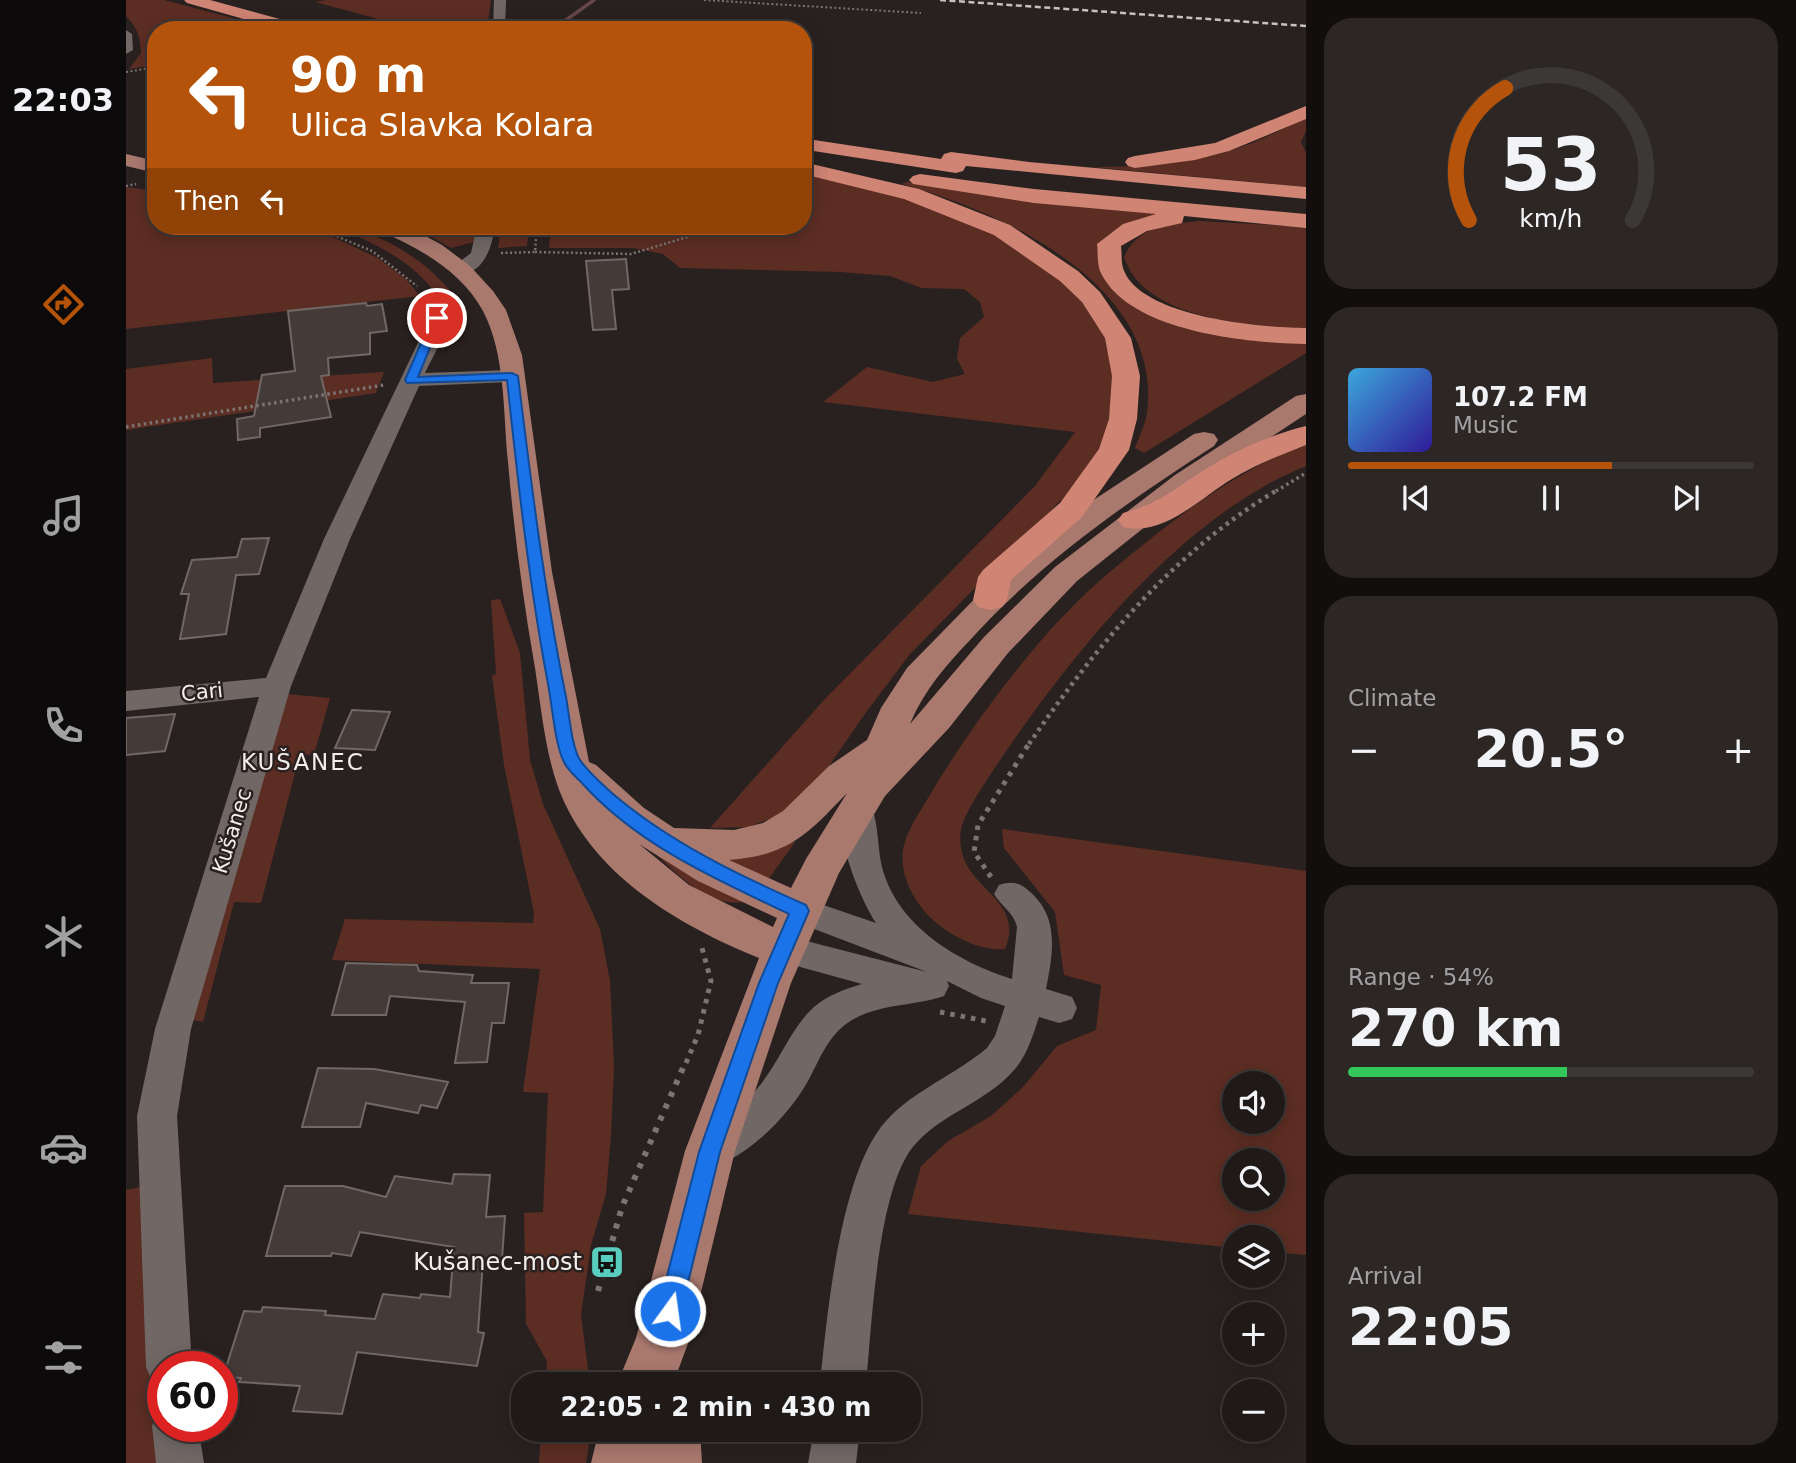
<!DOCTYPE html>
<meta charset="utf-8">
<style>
body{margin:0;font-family:"DejaVu Sans",sans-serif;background:#2c2625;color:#f1f3f6;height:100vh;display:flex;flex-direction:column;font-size:26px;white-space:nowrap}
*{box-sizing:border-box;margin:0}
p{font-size:23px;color:#a1a0a2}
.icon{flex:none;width:38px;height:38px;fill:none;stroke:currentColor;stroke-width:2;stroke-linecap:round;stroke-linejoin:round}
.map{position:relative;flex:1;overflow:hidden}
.side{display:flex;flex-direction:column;gap:18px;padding:18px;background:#110e0d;width:490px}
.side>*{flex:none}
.banner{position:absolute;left:21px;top:21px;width:665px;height:214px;border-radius:28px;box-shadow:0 4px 18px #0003,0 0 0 2px #3c3837;background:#b45309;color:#fff;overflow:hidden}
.controls{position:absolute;left:1096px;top:1071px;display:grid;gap:14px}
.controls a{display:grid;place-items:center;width:63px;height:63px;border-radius:50%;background:#1f1918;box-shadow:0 4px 18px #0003,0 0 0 2px #3c3837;font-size:35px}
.speed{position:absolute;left:21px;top:1351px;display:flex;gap:14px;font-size:35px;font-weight:700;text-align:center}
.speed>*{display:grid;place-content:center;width:91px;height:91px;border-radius:50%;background:#1f1918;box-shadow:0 4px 18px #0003,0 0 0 2px #3c3837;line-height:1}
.speed .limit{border:10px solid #d22;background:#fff;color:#111}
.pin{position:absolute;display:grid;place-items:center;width:60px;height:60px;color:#fff;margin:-30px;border:4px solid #fff;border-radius:50%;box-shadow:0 2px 7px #0007}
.me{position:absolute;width:77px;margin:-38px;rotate:14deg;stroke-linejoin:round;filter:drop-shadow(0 0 5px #0008)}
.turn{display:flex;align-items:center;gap:24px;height:147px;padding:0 28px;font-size:32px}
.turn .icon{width:91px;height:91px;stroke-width:2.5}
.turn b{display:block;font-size:49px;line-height:60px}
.then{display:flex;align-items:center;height:66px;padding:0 28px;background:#0003;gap:14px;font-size:26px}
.big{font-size:52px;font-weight:700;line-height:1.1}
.side .widget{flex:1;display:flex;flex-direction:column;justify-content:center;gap:10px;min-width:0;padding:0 24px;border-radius:28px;background:#2c2625}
.side .dial{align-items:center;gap:0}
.dial svg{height:182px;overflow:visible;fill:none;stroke:#3c3837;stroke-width:7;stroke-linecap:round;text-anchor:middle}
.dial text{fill:#f1f3f6;stroke:none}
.song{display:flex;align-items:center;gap:21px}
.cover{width:84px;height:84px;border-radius:10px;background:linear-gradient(135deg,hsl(200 70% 55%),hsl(250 70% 35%))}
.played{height:7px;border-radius:4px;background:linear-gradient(90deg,#b45309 65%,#3c3837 65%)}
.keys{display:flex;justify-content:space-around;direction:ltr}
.heat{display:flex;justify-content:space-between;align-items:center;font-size:38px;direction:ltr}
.charge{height:10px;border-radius:5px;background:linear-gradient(90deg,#34c759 54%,#3c3837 0)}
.trip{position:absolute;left:385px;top:1372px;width:410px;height:70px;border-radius:28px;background:#1f1918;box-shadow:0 4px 18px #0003,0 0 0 2px #3c3837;font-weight:700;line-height:70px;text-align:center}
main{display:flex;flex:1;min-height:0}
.menu{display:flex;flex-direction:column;width:126px;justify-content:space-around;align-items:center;background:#0c0a0a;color:#a1a0a2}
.menu .icon{width:49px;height:49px}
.menu .active{color:#b45309}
.menu b{font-size:32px;color:#f1f3f6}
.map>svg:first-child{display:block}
.green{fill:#5c2d23;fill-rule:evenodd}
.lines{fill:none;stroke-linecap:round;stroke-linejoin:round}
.stream{stroke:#664747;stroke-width:3.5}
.building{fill:#443b39;stroke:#716866;stroke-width:2}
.path-far5{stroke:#7b7473;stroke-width:2;stroke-dasharray:2 2.5;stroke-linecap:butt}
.path-far4{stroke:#7b7473;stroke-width:2.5;stroke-dasharray:2 2.5;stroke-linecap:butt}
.path-far3{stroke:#7b7473;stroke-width:3.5;stroke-dasharray:2.5 3.5;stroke-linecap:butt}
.path-far2{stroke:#7b7473;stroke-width:4.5;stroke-dasharray:3.5 4.5;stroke-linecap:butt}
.path-far1{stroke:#7b7473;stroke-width:5;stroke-dasharray:4.5 6;stroke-linecap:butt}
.path{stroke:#7b7473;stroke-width:6;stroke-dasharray:5 8;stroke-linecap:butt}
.minor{fill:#716866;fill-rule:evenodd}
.major{fill:#a9796e;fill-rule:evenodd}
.highway{fill:#cf8474;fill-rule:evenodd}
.rail{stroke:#c7c1c0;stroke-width:2.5;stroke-dasharray:6 3.5;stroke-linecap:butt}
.route{fill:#1a73e8;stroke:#114b97;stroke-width:2}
.labels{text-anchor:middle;stroke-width:5;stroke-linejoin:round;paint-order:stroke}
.street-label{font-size:21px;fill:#f3edec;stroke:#292120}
.neighbourhood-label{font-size:23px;letter-spacing:2px;fill:#f3edec;stroke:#292120}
.near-poi-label{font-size:24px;fill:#f3edec;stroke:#292120;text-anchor:end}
</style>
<main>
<nav class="menu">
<b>22:03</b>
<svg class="icon active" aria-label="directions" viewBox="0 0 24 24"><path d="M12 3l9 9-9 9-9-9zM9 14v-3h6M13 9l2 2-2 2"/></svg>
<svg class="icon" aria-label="music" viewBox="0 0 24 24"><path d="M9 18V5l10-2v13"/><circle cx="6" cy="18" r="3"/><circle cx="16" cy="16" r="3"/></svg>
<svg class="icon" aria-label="phone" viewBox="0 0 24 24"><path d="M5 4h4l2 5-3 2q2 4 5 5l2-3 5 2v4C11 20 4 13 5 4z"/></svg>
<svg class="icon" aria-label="climate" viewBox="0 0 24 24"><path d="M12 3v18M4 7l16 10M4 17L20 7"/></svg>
<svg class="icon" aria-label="car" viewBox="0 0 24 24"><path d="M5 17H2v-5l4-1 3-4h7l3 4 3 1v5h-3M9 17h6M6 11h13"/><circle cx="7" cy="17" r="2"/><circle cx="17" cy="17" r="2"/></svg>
<svg class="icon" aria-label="filters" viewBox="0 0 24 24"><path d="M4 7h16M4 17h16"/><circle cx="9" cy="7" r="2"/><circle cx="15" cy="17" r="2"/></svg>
</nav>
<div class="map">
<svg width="1180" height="1463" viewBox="0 0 1180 1463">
<rect width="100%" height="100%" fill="#292120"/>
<g class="green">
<path d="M0,0H38L152,30H30V65L3,69L15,53C14,37 12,28 0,16Z"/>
<polygon points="200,0 365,0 361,30 293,30 189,2"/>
<path d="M1180,118V131L1175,142L1180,153V187L966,167C1020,167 1075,163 1126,143C1144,136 1162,126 1180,118Z"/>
<polygon points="677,172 763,190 858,225 959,297 992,360 979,445 947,488 784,654 738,715 699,772 659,814 621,827 584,828 698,700 909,486 949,432 697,402 741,367 807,382 839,374 831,359 834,338 858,317 854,302 838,289 796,288 764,276 714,272 554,268 537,254 507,248 423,248 425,226 677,226"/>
<path d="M781,182L910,199L1051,213L975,247L1019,306L1180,343V353L1018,453L1009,448C1013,437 1019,425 1021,413C1038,285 876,212 776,184Z"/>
<polygon points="0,187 30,191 30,226 174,226 209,238 252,258 280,279 294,296 0,329"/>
<path d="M1073,221L1180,227V331C1125,324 1019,321 998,257C1013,225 1041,225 1073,221Z"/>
<path d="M206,226C246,226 300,260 325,292L309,293C286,260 243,240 206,226Z"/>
<polygon points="287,226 350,226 348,242 325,248"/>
<polygon points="375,226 403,226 401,246 372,248"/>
<polygon points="86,358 87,383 258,372 250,393 0,430 0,369"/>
<path d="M1180,444V466C1060,514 955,643 883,747C871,765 838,811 835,830C826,889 902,894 879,949C853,952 818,933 800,913C785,895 774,875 777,850C780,831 796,809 805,793C849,720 919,625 985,571C1045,521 1107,472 1180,444Z"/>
<polygon points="374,599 394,653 404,760 417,804 474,929 484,981 488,1066 485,1136 480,1194 465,1245 455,1315 464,1384 419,1384 421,1361 400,1324 398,1213 417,1212 422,1093 397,1092 414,969 206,960 219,919 407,923 408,913 378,765 366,676 370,674 365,600"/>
<polygon points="161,694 204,698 188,755 174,754 135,903 108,902 77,1022 63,1019"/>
<path d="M876,829L1180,871V1255L1146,1252V1237H1108V1248L782,1214L795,1166L822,1141L865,1116L896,1088L931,1046L970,1030L975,985L938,975L929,912L878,848ZM1108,1083H1146V1122H1108ZM1108,1160H1146V1199H1108Z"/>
<polygon points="660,837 669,842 639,884 598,858"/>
<path d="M521,846L618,902C578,908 549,870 521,846Z"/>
<polygon points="24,1185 23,1347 35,1463 0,1463 0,1190"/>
<polygon points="415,1430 465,1430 460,1463 413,1463"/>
</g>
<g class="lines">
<polyline class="stream" points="426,30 468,0"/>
</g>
<g class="building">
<polygon points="500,259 503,289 486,290 490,329 467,330 460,261"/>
<polygon points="240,303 241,306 256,304 261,331 244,333 244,354 202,358 203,375 195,376 205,417 134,428 134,437 112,440 111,419 128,416 136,375 169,371 162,311"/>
<polygon points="143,538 133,574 110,575 100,634 54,639 63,594 55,594 66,560 111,557 116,539"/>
<polygon points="226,710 264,712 249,750 209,748"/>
<polygon points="49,714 39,751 0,755 0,718"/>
<polygon points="220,963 291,965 293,971 347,975 345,983 383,983 378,1023 366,1023 361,1062 329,1063 339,1002 264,996 260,1015 206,1015"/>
<polygon points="192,1068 248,1069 322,1082 311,1108 295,1105 292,1113 240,1103 234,1127 176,1127"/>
<polygon points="328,1174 364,1175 360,1217 379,1216 376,1259 357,1261 352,1332 358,1333 351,1366 231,1352 216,1414 167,1411 174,1386 113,1382 115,1378 97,1377 118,1311 135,1312 137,1307 200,1311 199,1315 249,1319 257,1294 294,1298 295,1294 324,1297 328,1247 234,1232 225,1256 206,1253 205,1256 140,1256 159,1186 217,1186 260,1197 269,1176 326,1184"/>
</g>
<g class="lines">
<g class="path-far5">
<polyline points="578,0 795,13"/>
<polyline points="0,72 30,67"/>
</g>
<g class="path-far4">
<polyline points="0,186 10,184"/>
<polyline points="186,226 246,251 291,286"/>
<polyline points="409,252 505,254 568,235 586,226"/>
<polyline points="375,253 409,252 411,226"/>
</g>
<g class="path-far3">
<polyline points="0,427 258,385"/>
<polyline points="1150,491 1180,473"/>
</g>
<path class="path-far2" d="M903,744C971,645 1048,551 1153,489"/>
<g class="path-far1">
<polyline points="865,877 848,852 852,825 904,742"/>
<polyline points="814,1012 860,1021"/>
<polyline points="560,1063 572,1035 585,981 576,948"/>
</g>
<polyline class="path" points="472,1291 496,1207 560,1061"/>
<g class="minor">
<polygon points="368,0 380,0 379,30 367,30"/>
<polygon points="0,30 6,34 7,50 0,54"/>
<path d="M351,226H369C366,248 356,280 326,273L324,269L345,253Z"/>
<path d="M302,293C309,295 311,297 314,304C328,327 309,351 299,373L386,370L393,372L397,376L393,380L386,382L293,386L224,539L165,686L65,1029L51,1116L66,1367H37V1387L27,1383L20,1367L11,1116L29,1029L133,697L0,711V691L140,678L198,539L301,324L300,313L292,299Z"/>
<path d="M731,796L742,799C753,818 751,846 756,867C771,926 832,962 886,979L891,927C888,913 875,906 868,894L873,885C886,881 893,882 903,891C934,917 927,953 920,989L946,997L951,1008L946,1019L933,1023L913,1017C907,1035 901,1056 888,1070C860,1103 813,1114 786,1148C751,1194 746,1325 740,1384H694C701,1316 714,1171 760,1121C788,1090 829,1075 861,1048L869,1036L879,1006L855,998L821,981L823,986L818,996C786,1007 749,1003 720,1024C701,1038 693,1061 682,1081C661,1118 624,1154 584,1169L570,1164L564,1151C575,1127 608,1114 626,1094C652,1068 663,1029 688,1007C702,995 719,989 736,984L645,959L639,949L645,939L657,935L801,972L662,919L657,910L662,901L674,897L750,923C733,897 704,827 720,799Z"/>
<polygon points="37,1408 37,1426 72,1426 78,1463 30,1463 26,1426 33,1410"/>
<polygon points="688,1430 734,1430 730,1463 682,1463"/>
</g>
<g class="major">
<polygon points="0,154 30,161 30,173 0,166"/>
<path d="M251,226L285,228L316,245L344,266L367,291L380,310L396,355L426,572L463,762L470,765L518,808L548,828L608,830L637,823L657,811L703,766L741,740L755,708L781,668L870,577L966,501L1068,434L1078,432L1088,434L1092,440L1088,446C1001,502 916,561 846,638C821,664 798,690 784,724L858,637L929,567L1049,475L1170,396L1180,394V414L1069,487L951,581L882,653L823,728L759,796L713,873L665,983L609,1151L564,1338L547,1384H491L510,1338L559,1151L633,958C552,925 464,874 432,787C419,750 415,707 409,668C397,600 388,531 382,462C377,414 380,355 357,311C336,272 294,248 254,231ZM721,793L680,859L665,888L603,860C662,856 683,833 721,793ZM513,844L572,881L651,918L647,927L563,885Z"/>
<polygon points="473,1430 574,1430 576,1463 465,1463"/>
</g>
<g class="highway">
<polygon points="58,0 84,0 183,27 185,30 157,30 61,3"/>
<polygon points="1180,106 1180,119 1103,151 1069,160 1009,168 1002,166 999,162 1002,158 1009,156 1089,143"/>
<polygon points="688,140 815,159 818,154 825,152 903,162 1180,187 1180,199 840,166 837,171 830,173 681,150 678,146 681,142"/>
<polygon points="677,162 793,189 884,225 952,271 974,292 1005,338 1014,376 1011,419 1003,450 956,517 885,580 881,600 876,607 864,610 852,607 847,600 852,577 857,570 934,503 973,449 983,419 986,376 979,338 956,302 934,281 868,235 778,199 677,174"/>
<path d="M794,174L908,189L1180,214V228L1058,216L1056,223L1021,231L995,246C996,253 995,261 997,268C1012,317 1137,328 1180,328V344C1122,343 1001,332 974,271C971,263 972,252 971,244L997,224L1030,214L908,203L787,184L783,180L787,176Z"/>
<path d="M1180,426V445C1155,455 1130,464 1106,479C1074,498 1038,537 997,527L992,520L997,513C1034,504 1052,486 1083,467C1112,449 1147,434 1180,426Z"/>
</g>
<polyline class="rail" points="814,0 1180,26"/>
</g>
<path class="route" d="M311,315L316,318L292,377L386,373L392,376C405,482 418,588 439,692C443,709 445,746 454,760C462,772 476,784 487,794C545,843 612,875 680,905L683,911L652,983L594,1152L555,1311L552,1320L544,1323L535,1320L532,1311L573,1152L633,983L663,914C589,879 510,844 455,782C449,776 441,769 438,762C429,745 426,704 422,684C403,583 392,482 381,380L281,383L279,380L306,318Z"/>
<defs>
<g id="bus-square" transform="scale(1.75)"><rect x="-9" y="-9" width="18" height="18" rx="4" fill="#59cebe" stroke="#292120"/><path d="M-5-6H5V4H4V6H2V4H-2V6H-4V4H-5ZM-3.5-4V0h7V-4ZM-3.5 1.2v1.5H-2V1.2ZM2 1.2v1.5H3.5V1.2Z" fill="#111"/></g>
</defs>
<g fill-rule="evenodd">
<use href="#bus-square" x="481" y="1262"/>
</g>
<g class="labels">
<g class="street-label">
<text transform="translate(76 692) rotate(-6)" y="7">Cari</text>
<text transform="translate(106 831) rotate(-73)" y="7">Kušanec</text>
</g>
<g class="neighbourhood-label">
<text x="177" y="770">KUŠANEC</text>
</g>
<g class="near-poi-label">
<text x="456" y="1270">Kušanec-most</text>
</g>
</g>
</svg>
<div class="controls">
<a><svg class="icon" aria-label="sound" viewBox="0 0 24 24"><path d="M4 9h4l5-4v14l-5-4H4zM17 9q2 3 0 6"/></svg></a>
<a><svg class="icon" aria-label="search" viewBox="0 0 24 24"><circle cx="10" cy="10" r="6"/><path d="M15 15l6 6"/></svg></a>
<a><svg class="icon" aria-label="layers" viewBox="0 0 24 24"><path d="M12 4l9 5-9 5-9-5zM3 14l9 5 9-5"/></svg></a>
<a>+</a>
<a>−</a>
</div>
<div class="speed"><div class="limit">60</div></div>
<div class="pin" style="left:311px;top:318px;background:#d93025"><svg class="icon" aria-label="arrive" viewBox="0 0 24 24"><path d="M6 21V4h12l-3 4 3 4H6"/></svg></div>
<svg class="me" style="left:544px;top:1311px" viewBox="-20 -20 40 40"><circle r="17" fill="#1a73e8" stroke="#fff" stroke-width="3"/><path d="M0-11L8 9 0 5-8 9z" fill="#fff"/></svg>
<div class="trip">22:05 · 2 min · 430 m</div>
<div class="banner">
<div class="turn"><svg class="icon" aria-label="left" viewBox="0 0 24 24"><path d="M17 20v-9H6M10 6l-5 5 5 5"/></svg><div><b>90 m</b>Ulica Slavka Kolara</div></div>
<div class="then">Then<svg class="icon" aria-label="left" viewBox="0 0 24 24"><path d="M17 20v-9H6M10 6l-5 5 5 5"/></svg></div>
</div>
</div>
<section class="side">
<div class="widget dial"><svg viewBox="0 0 100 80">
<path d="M14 69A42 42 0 1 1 86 69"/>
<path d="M14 69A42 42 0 0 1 30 11" stroke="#b45309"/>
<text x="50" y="56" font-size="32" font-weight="700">53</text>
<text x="50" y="72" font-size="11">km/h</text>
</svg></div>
<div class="widget">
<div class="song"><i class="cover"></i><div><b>107.2 FM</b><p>Music</p></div></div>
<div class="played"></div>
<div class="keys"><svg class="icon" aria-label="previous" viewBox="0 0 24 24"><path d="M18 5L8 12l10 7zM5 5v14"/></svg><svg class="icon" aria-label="pause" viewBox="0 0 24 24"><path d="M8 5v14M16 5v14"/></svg><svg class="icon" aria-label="next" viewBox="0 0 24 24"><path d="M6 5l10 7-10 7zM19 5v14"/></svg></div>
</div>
<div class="widget"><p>Climate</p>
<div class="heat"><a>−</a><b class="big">20.5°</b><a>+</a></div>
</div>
<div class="widget"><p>Range · 54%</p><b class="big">270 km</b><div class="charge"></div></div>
<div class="widget"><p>Arrival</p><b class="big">22:05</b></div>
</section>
</main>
